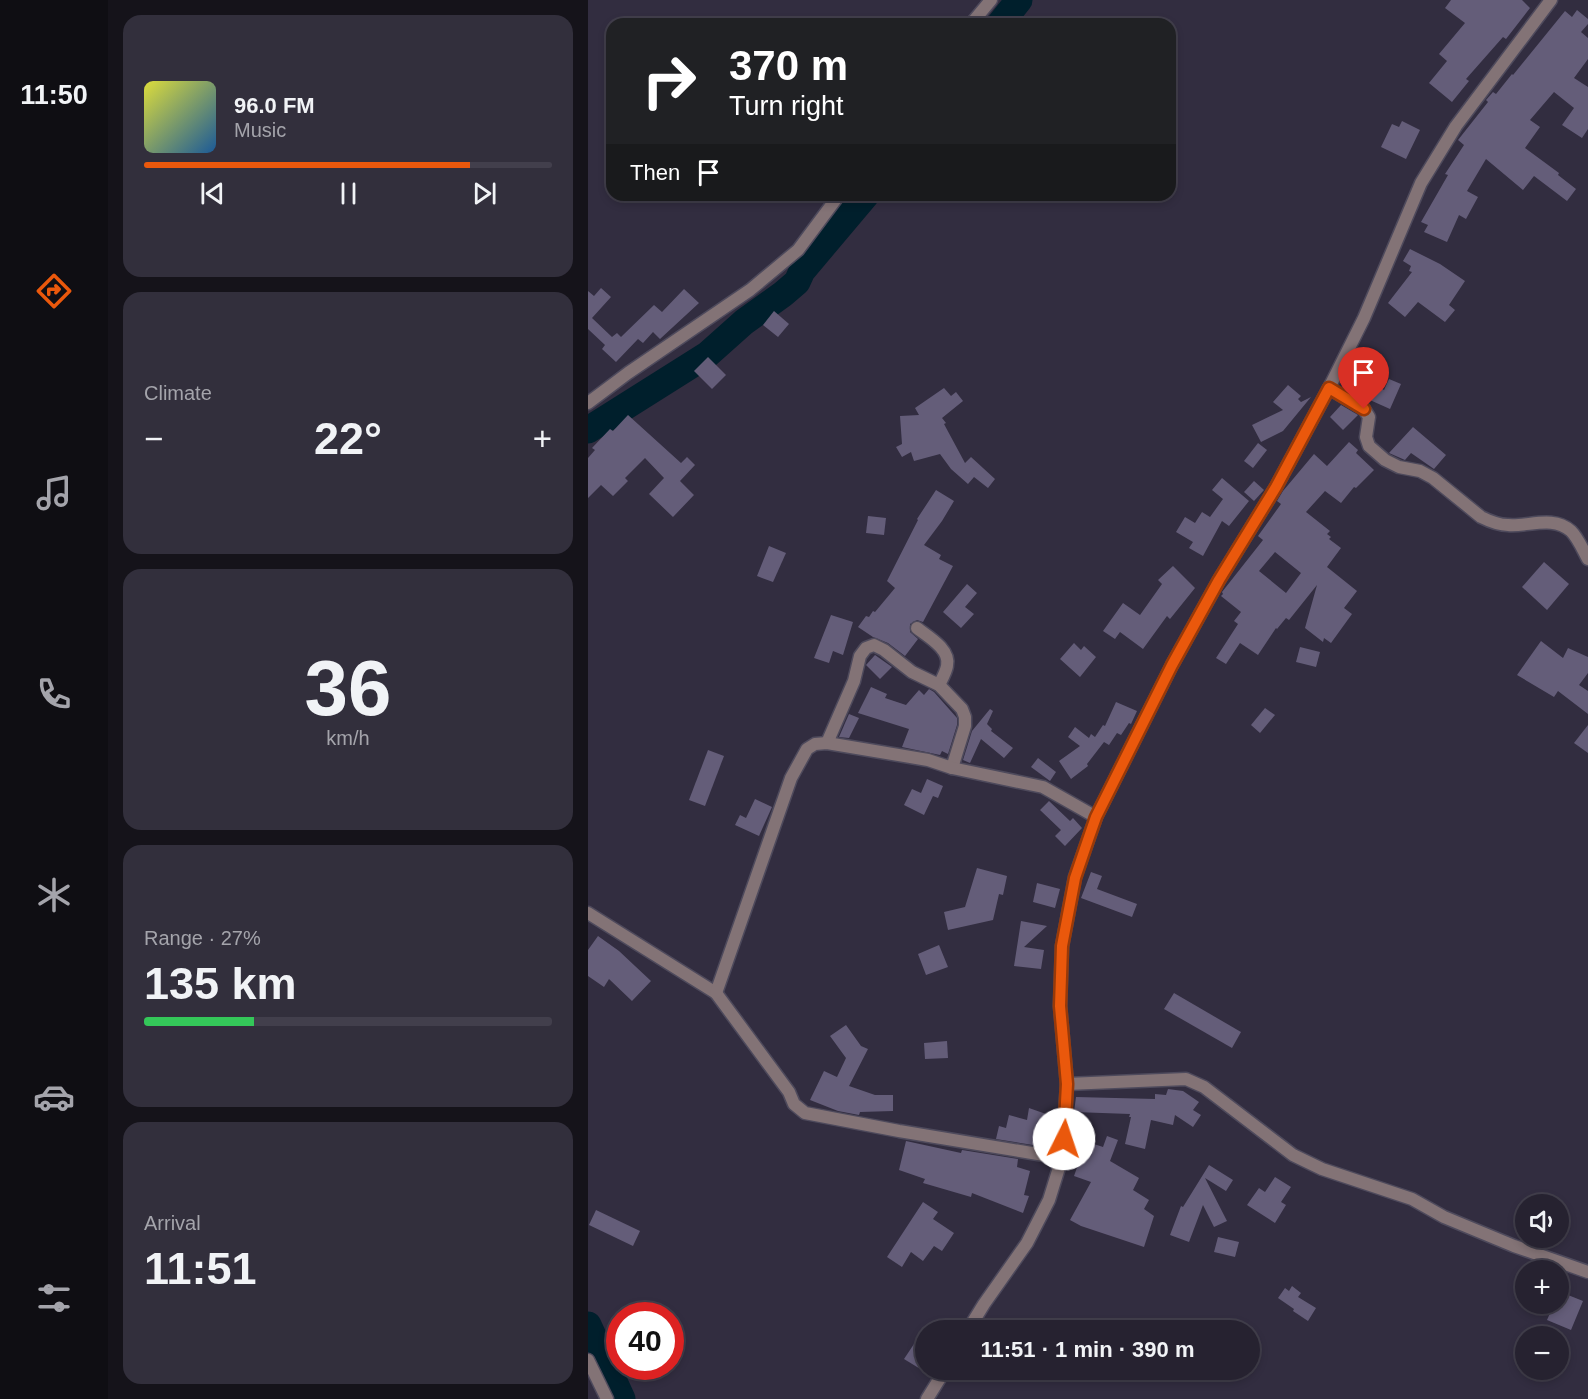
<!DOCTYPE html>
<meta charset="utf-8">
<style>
body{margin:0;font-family:Helvetica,sans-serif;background:#322f3c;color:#f1f3f6;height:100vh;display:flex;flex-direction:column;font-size:22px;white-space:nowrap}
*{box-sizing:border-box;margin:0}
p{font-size:20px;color:#a4a4ab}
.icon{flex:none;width:33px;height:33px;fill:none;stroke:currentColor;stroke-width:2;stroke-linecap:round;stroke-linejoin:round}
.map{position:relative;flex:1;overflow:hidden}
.side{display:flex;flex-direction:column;gap:15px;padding:15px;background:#15131a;width:480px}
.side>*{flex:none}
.banner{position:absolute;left:18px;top:18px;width:570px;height:183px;border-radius:18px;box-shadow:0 3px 9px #0003,0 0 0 2px #423f4c;background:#202124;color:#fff;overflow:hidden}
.tools{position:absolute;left:927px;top:1194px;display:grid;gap:12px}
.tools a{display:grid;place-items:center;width:54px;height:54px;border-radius:50%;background:#262230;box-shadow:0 3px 9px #0003,0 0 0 2px #423f4c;font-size:30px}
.speed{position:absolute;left:18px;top:1302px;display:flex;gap:12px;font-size:30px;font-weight:700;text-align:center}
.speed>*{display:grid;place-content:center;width:78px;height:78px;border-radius:50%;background:#262230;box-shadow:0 3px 9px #0003,0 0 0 2px #423f4c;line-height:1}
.speed .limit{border:9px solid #d22;background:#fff;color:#111}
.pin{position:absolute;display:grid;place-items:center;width:51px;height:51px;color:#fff;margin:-62px -26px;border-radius:50% 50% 50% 0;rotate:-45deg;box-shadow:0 0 6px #0007}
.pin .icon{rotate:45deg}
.me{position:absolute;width:66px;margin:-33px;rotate:4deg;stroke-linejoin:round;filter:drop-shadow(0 0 4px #0008)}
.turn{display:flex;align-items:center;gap:21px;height:126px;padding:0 24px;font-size:27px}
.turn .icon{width:78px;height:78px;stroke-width:2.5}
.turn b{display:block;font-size:42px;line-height:51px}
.then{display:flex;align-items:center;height:57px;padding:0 24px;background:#0003;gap:12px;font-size:22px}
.big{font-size:45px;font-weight:600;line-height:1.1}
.side .card{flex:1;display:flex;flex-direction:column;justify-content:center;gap:9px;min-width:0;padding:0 21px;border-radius:18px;background:#322f3c}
.side .dial{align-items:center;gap:0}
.dial b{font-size:78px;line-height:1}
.song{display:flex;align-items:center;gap:18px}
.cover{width:72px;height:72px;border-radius:9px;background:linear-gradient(135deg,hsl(60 70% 55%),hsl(210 70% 35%))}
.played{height:6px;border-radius:3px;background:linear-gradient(90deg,#ea580c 80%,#423f4c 80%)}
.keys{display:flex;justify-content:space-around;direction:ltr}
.heat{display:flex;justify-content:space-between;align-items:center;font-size:33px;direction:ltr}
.charge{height:9px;border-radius:4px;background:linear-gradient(90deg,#34c759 27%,#423f4c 0)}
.trip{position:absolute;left:327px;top:1320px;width:345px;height:60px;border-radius:30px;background:#262230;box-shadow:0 3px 9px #0003,0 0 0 2px #423f4c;font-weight:600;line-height:60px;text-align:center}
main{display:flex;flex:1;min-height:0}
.menu{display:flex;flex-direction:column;width:108px;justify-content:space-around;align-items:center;background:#0f0e13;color:#a4a4ab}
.menu .icon{width:42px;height:42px}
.menu .selected{color:#ea580c}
.menu b{font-size:27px;color:#f1f3f6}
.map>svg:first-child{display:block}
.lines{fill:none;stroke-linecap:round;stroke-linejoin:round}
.river{stroke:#001f2c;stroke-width:27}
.building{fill:#645d79;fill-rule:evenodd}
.minor-casing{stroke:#4e4a5c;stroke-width:15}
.tertiary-casing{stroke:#4e4a5c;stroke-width:15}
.minor{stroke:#837376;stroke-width:12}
.tertiary{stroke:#837376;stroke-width:12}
.route-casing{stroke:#983908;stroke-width:15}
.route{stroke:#ea580c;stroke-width:10}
</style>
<main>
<nav class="menu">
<b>11:50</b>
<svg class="icon selected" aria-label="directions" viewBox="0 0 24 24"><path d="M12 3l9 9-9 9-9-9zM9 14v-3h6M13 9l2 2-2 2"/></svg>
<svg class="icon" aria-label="music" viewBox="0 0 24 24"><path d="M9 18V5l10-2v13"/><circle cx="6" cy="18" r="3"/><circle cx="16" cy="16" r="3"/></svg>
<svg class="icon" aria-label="phone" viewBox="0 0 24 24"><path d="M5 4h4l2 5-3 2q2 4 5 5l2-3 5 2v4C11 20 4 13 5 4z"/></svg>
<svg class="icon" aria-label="climate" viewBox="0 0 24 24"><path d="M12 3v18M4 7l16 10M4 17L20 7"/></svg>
<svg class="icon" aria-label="car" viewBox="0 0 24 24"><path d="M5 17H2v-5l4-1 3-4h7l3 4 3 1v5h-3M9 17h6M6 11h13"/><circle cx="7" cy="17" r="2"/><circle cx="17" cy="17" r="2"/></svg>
<svg class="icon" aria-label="filters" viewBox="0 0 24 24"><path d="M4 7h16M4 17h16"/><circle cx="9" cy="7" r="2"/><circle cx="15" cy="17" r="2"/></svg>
</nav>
<section class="side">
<div class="card">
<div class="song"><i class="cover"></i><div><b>96.0 FM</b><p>Music</p></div></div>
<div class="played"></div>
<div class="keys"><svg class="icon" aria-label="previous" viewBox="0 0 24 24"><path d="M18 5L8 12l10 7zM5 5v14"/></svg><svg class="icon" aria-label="pause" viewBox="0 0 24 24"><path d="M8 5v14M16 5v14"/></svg><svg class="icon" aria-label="next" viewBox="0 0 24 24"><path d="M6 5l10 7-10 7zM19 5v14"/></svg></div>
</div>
<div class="card"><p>Climate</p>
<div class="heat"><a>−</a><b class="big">22°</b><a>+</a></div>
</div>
<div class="card dial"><b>36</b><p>km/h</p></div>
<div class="card"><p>Range · 27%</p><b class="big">135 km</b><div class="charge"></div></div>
<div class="card"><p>Arrival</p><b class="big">11:51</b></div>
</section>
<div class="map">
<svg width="1000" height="1399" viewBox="0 0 1000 1399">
<rect width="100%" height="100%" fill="#322d40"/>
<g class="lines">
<g class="river">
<polyline points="412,24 431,0"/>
<polyline points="0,430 119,355 156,322 195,294 209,282 214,271 278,195"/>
<polyline points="0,1325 34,1399"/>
</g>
</g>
<g class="building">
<polygon points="863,0 934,0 942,8 918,39 915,37 878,79 881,81 864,102 841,83 859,61 851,54 877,23 857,8"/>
<polygon points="989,10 1000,19 1000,24 993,32 1000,38 1000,59 986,78 1000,87 1000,129 994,138 974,125 986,108 966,92 942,120 952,127 937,148 971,173 970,175 988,189 979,201 946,176 935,190 898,159 879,191 890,197 878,219 871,215 859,242 836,232 840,225 833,222 860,175 857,174 876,145 870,140 900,102 898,100 905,92 908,94 924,74 925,75 977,11 984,17"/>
<polygon points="814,121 832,130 818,159 793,147 804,124 811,127"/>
<polygon points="822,249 852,264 877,281 861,305 867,310 857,322 830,302 817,317 800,303 824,272 821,271 823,266 815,261"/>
<polygon points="13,288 23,297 4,318 24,337 29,333 33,337 66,305 74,312 96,289 111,303 72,339 65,332 55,343 50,339 28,362 14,349 17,345 0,329 0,291 6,296"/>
<polygon points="186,311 201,324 190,337 175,325"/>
<polygon points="120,357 138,375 124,389 106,371"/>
<polygon points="775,375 796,390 801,379 813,384 802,409 764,392"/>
<polygon points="700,385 713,396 710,399 713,402 723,397 695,431 673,442 664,425 695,410 685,402"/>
<polygon points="356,388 363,396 368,392 375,401 354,418 358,423 356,424 377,463 383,457 407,479 400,488 386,477 380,484 363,469 352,454 326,461 323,452 314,457 308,447 314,444 312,416 331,415 327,408"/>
<polygon points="753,405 770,415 755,430 742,417"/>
<polygon points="40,415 93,463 99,457 107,465 92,481 106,495 85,517 61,494 76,478 57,458 37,478 40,481 25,496 13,485 0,498 0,458 7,450 4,448 22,429 25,431"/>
<polygon points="825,427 858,455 846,469 823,453 817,460 801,453"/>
<path d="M761,442L770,450L768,453L786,470L768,488L766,487L753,503L737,491L718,512L742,531L739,534L743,537L741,539L753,548L739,567L769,591L756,608L764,614L743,643L736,638L735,642L717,628L729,585L701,620L698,618L689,629L688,628L670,655L652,643L638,664L628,658L650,624L646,621L653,612L633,596L635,594L634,592L675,540L670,536L693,504L689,501L695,491L726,454L739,466ZM687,552L713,573L698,593L671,571Z"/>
<polygon points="670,443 679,450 665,468 656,461"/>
<polygon points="634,478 661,501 641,526 634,521 615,556 601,548 605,542 588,532 597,517 607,523 614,512 622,517 635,499 624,490"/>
<polygon points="666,481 676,490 666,501 656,492"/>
<polygon points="348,490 366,501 354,521 336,545 353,555 351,559 365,566 335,622 329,620 322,624 322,632 330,639 317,656 300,643 285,637 270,627 278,616 281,617 285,611 287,612 307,588 299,581 330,520 329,519"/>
<polygon points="280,516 298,518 296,535 278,533"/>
<polygon points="181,546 198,553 185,582 169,576"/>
<polygon points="956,562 981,584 959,610 934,587"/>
<polygon points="585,566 607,588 582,619 579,616 555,649 532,632 527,639 515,631 535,603 552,615 574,584 570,580"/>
<polygon points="379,584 389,593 377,607 386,614 373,628 355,612"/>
<polygon points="243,615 265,622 255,655 245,651 241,663 226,658"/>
<polygon points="953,641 975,658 980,648 1000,657 1000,673 991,685 1000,691 1000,714 970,691 966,697 929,675"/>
<polygon points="486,643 493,650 496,646 508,657 492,677 472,659"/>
<polygon points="712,647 732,652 728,667 708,662"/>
<polygon points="287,655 304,667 292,679 278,665"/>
<polygon points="283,687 299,694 297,698 318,705 331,690 336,695 341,689 346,692 369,718 369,725 360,754 354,751 352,755 314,747 321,729 270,713"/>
<polygon points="528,702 549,711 543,724 541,723 533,735 529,733 521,745 516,742 499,764 500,766 483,779 471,761 492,746 480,737 487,727 501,738 503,734 507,737 515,725 517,726"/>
<polygon points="677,708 687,715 672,733 663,725"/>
<polygon points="402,709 405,711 399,724 404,729 403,731 425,748 416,758 393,739 382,763 375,760 384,731"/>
<polygon points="261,714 271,718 261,738 251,737"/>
<polygon points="1000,725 1000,753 986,743"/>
<polygon points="120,750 136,756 117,806 101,800"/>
<polygon points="450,758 468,772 462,781 443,767"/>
<polygon points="339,779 355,786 350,798 345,796 336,815 316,805 324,789 333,793"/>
<polygon points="167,799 184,807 171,836 147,825 152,815 158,818"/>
<polygon points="461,801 482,821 485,818 494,828 477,846 467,836 473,830 452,810"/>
<polygon points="389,868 419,876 415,895 411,894 405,920 360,930 356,912 377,907"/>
<polygon points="503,872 514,876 509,889 549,904 544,917 493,898"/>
<polygon points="449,883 472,889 467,908 445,902"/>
<polygon points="433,921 459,926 436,947 456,950 453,969 426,966"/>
<polygon points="10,936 31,951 63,981 44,1001 21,979 16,987 0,976 0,950"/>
<polygon points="351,945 360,967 338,975 330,954"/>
<polygon points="586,993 653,1032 644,1048 576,1009"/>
<polygon points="258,1025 273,1046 280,1049 261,1086 287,1095 305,1095 305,1111 272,1112 271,1115 250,1111 222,1100 236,1071 249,1077 258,1058 242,1036"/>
<polygon points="359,1041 360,1058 337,1059 336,1043"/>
<polygon points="580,1089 595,1091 611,1102 605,1110 613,1115 605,1127 587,1115 585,1125 563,1120 557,1149 537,1144 543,1117 541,1117 542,1114 486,1112 488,1097 567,1099 567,1094 578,1095"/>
<polygon points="441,1108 458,1114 451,1146 408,1139 411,1126 418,1128 421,1115 439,1120"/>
<polygon points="519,1136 530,1140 522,1161 551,1178 545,1190 561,1200 556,1209 566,1216 556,1247 493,1226 482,1220 503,1182 486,1176 492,1159 494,1160 500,1142 515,1147"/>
<polygon points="318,1141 373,1153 374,1150 430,1159 429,1167 442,1171 436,1195 441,1196 435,1213 384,1193 383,1197 335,1183 337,1179 311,1170"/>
<polygon points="621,1165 645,1180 638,1191 617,1178 639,1221 626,1227 615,1205 601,1242 582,1235 593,1206 595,1207"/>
<polygon points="687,1177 703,1187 693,1202 698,1205 687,1223 659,1205 671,1188 677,1192"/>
<polygon points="335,1202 350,1212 345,1219 366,1233 354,1251 346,1246 335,1261 323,1252 314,1267 299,1257"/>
<polygon points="8,1210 52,1231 45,1246 1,1225"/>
<polygon points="630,1237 651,1242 647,1257 626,1252"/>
<polygon points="704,1286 713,1293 710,1297 728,1308 720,1321 705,1311 706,1309 690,1298 697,1288 701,1291"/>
<polygon points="970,1291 995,1301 983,1330 959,1320 966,1304 970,1304"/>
<polygon points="338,1326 338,1364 334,1370 316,1359"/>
</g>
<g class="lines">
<g class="minor-casing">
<g id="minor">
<polyline points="383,24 403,0"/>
<path d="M741,388L776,409L781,417L778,437L781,446L797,460L811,467L832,471L845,478L893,517C901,521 910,525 920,525C940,527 965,515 983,531C990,538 995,550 1000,559"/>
<polyline points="0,403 40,373 162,290 210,250 251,195"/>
<path d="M329,628C339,636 363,649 359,666C358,672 354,679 351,685"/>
<polyline points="239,743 266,681 272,656 278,648 286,645 296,650 324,672 351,685 374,709 377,717 377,726 364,768"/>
<polyline points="0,913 128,993 201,1092 206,1104 217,1113 311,1131 474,1158"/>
<polyline points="128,993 203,778 219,749 227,744 239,743 340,760 364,768 455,787 508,817"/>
<polyline points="479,1084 598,1079 616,1087 705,1155 734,1169 824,1199 856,1217 926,1246 1000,1272"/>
<polyline points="0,1360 19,1399"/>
</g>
</g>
<g class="tertiary-casing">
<g id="tertiary">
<polyline points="380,1330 396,1304 439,1243 461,1200 474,1158 479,1084 472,1006 474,946 487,877 508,817 584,665 631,580 688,487 741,388 776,318 833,183 868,126 963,0"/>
<polyline points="339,1399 357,1370"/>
</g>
</g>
<use href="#minor" class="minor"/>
<use href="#tertiary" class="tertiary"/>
</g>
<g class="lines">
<g class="route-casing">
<polyline id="route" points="476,1139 479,1084 472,1006 474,946 487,878 501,837 508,817 584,665 631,580 688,487 741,388 776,409"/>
</g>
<use href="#route" class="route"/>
</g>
</svg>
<div class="tools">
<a><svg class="icon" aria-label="sound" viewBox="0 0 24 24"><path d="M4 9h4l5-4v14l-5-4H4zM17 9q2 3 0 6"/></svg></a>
<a>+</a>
<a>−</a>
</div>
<div class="speed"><div class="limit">40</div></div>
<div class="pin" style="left:776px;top:409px;background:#d93025"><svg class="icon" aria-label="arrive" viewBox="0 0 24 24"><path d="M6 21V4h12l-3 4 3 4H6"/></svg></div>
<svg class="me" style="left:476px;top:1139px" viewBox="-20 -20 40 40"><circle r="19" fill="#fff"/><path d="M0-13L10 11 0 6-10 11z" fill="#ea580c"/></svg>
<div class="trip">11:51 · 1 min · 390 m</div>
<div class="banner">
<div class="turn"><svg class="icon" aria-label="right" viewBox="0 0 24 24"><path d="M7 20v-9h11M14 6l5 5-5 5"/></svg><div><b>370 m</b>Turn right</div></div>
<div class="then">Then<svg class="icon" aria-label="arrive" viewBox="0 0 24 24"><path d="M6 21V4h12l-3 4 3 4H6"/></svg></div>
</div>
</div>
</main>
